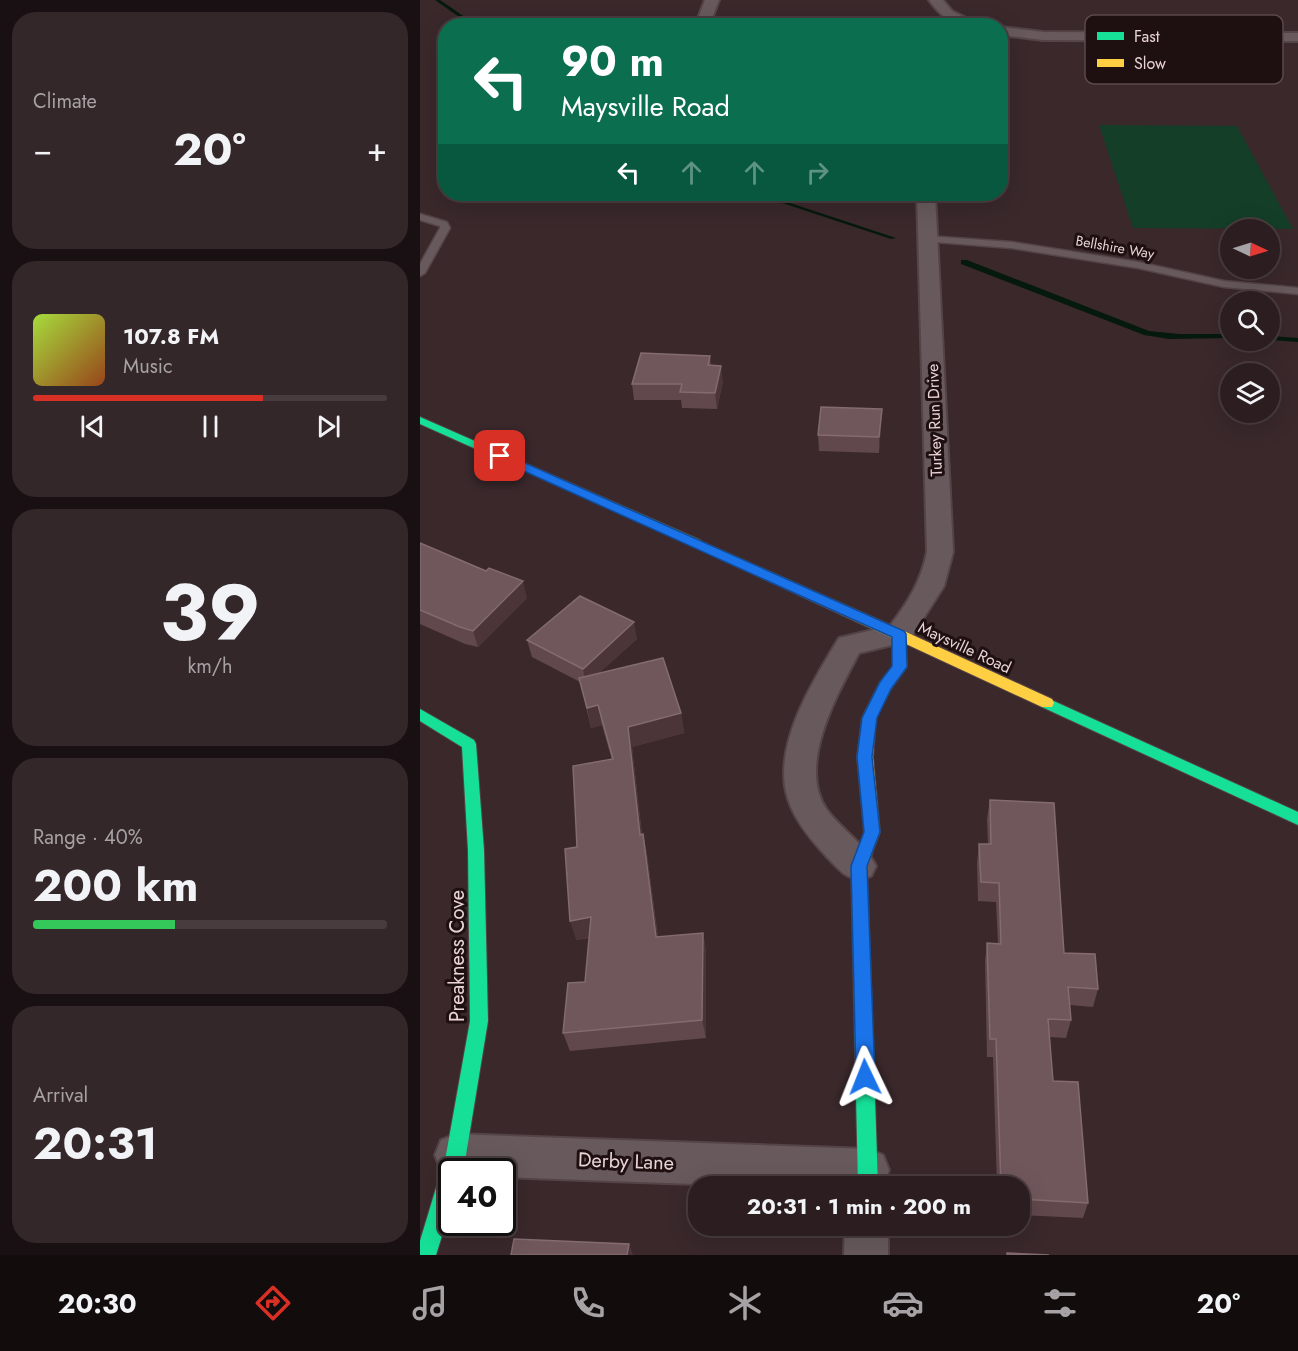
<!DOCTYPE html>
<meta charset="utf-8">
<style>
body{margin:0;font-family:Jost,sans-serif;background:#342729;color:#f1f3f6;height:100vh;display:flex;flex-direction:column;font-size:22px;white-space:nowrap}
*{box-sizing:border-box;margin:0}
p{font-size:20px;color:#a6a2a5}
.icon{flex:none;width:33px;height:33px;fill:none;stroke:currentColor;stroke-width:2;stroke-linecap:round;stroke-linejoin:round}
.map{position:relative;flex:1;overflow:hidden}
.panel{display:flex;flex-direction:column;gap:12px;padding:12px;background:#181012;width:420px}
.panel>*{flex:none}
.banner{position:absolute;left:18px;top:18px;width:570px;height:183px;border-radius:24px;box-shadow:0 6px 24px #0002,0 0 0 2px #483c3e;background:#0b6e4f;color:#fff;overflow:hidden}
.needle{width:39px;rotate:94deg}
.buttons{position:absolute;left:800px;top:219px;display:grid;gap:12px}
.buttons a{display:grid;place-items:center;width:60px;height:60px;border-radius:50%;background:#2c1e20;box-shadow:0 6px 24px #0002,0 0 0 2px #483c3e;font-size:30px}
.speed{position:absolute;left:18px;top:1158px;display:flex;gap:12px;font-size:30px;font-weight:700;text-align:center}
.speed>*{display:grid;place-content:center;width:78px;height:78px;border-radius:50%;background:#2c1e20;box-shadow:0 6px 24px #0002,0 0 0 2px #483c3e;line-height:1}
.speed .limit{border:3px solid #111;border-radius:9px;background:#fff;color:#111}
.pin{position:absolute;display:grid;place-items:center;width:51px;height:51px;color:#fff;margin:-26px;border-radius:12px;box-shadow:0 3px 9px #0006}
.me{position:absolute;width:66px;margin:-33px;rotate:358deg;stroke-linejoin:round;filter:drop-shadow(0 0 4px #0008)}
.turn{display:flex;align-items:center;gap:21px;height:126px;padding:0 24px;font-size:27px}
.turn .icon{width:78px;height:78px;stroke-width:2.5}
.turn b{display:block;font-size:42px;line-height:51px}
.lanes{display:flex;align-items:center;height:57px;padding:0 24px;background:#0003;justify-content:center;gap:30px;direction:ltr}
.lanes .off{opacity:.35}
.big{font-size:45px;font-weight:700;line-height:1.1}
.panel .card{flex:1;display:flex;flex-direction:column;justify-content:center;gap:9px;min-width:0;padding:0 21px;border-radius:24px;background:#342729}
.panel .dial{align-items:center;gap:0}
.dial b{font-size:78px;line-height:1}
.song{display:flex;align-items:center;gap:18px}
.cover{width:72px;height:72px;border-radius:9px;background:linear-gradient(135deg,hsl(80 70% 55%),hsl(20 70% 35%))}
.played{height:6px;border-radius:3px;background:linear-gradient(90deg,#d93025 65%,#483c3e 65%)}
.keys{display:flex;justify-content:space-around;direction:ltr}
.heat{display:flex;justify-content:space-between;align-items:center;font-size:33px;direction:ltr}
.charge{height:9px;border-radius:4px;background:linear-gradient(90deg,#34c759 40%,#483c3e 0)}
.trip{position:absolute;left:268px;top:1176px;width:342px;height:60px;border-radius:24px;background:#2c1e20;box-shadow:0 6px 24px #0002,0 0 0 2px #483c3e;font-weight:700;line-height:60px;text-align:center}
.dock{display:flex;height:96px;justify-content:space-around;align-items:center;background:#120c0d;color:#a6a2a5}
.dock .icon{width:42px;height:42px}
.dock .selected{color:#d93025}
.dock b{font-size:27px;color:#f1f3f6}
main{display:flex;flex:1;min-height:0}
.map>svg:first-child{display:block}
.green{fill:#143e28}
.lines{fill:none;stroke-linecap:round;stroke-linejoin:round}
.stream{fill:#051a0c;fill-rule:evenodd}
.lane-casing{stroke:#544447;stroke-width:3}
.street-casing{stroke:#544447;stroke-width:4}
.fast-casing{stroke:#544447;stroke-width:2}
.slow-casing{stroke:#544447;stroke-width:2}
.lane{fill:#685a5c;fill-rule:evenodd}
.street{fill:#685a5c;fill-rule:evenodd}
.fast{fill:#16e098;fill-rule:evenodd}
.slow{fill:#ffcf43;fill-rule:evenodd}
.wall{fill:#61484d}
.shaded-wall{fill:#4b3539}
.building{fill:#70575c;stroke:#836b6f;stroke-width:1.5}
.route{fill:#1a73e8;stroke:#114b97;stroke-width:1.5}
.labels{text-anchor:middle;stroke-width:6;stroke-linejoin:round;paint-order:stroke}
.far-street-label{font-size:14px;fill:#e9d3d6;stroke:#1e0f11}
.street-label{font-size:16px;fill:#e9d3d6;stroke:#1e0f11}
.near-street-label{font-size:20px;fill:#e9d3d6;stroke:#1e0f11}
.key{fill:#1e0f11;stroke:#5b4a4c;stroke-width:1.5}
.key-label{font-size:16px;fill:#e9d3d6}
</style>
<main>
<section class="panel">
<div class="card"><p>Climate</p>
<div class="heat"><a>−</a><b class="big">20°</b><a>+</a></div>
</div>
<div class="card">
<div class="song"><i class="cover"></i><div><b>107.8 FM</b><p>Music</p></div></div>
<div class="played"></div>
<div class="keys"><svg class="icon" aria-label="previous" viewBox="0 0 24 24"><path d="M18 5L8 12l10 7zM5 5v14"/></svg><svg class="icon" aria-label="pause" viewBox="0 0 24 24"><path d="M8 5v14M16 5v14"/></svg><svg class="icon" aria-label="next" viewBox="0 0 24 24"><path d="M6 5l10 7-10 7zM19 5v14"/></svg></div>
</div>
<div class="card dial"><b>39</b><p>km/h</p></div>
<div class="card"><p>Range · 40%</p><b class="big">200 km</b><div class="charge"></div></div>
<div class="card"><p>Arrival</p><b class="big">20:31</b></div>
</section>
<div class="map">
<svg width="878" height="1255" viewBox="0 0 878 1255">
<rect width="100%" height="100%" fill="#3a282b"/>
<polygon class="green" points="679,125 817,126 873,229 713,228"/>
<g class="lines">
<g class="stream">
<polygon points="15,0 20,0 58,26 52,26"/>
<polygon points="335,194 343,194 476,238 471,239"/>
<polygon points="541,260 547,260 729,331 759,334 810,334 810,338 749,339 724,335 541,264"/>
<polygon points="849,336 878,338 878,342 849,340"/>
</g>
<g class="lane-casing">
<g id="lane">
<polygon points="0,214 27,222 30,228 5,273 0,276 0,264 20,228 20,226 0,220"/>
<polygon points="507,236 591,242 718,262 804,281 878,288 878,294 804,287 718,268 591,248 503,241 503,237"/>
</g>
</g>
<g class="street-casing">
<g id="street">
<polygon points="285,0 299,0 289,26 275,26"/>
<path d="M509,0H523L532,11L562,26C535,26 525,22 509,0Z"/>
<polygon points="580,27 623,32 878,33 878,41 623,40 580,35"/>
<path d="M497,194H515L533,552L524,586L489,641L439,653C418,693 376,766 407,810C422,830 445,844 456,866L451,876C428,884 421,871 406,856C391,840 375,821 368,799C351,747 393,681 419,638L470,626C488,602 501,582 507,552Z"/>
<polygon points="36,1134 448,1149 463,1155 469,1170 463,1185 459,1186 329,1186 82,1177 82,1172 32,1172 32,1174 21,1170 15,1155 21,1140"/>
<polygon points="425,1226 468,1226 468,1255 424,1255"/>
</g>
</g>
<g class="fast-casing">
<g id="fast">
<polygon points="0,417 280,540 282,543 280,546 272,546 0,424"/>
<polygon points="627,698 878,812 878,825 622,707 620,703 622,699"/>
<polygon points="0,709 54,740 56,744 64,850 68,1021 46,1155 41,1172 32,1172 32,1204 16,1255 0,1255 0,1241 26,1155 50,1021 48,850 42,747 0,721"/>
<polygon points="444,847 450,849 452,854 447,866 458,1186 438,1186 431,866 438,849"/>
</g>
</g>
<g class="slow-casing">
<polygon id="slow" points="276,539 484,631 632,699 634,703 632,707 622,707 486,644 487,667 471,689 456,718 453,757 460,832 450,859 444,861 438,859 436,854 444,832 437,757 442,718 460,682 473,666 472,638 272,546 270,543 272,540"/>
</g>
<use href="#lane" class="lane"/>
<use href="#street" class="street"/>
<use href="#fast" class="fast"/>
<use href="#slow" class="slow"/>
</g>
<g class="wall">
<polygon points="290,356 291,366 303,381 297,409 262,408 261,400 214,400 212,384"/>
<polygon points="462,409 459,453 399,451 398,435"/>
<polygon points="0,543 107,598 58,647 45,644 0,624"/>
<polygon points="217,639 179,673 261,713 264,733 212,747 222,834 223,834 227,854 238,937 283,933 286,952 286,1038 150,1051 143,1033 165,982 169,938 156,940 157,847 192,760 182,725 171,728 160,682 112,657 107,640"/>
<polygon points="570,800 644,953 678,989 673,1007 650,1005 651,1020 646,1038 629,1037 633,1081 668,1203 663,1218 600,1215 600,1186 577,1186 573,1057 567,1057 565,961 567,943 578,944 576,902 558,901 557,863 559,844 568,844 567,819"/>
</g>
<g class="shaded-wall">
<polygon points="301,366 303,381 297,409 295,393"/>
<polygon points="462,409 461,425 459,453 459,437"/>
<polygon points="103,581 107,598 58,647 53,631"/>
<polygon points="214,622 217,639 166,685 163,669"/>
<polygon points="178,705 182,725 171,728 167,708"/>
<polygon points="261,713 264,733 212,747 224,854 220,835 208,727"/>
<polygon points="223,834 227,854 240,956 236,937"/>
<polygon points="171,917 176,936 156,940 150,921"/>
<polygon points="283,933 286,952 286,1038 282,1020"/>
<polygon points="209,1244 213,1255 207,1255"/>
</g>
<g class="building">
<polygon points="221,353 290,356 288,365 301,366 295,393 260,392 262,384 212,384"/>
<polygon points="401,407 462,409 459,437 398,435"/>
<polygon points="0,543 66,571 69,568 103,581 53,631 40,627 0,610"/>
<polygon points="160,596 214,622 163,669 107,640"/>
<polygon points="243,658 261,713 208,727 220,835 223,834 236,937 283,933 282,1020 143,1033 148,983 165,982 171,917 150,921 145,849 157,847 153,766 193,759 178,705 167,708 159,678"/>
<polygon points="570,800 634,803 644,953 675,954 678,989 648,987 651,1020 628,1019 633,1081 658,1082 668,1203 600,1199 600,1186 581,1186 576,1039 570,1039 567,943 581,944 579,883 561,882 559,844 571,844"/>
<polygon points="94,1239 209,1244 207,1255 91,1255"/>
<polygon points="587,1253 629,1255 587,1255"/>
</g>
<polygon class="route" points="80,452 484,631 486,634 487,667 471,689 457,718 452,757 460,832 447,866 455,1077 452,1083 445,1086 439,1083 436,1077 431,866 444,832 437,757 442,718 460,682 472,666 472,637 75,458 75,453"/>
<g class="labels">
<g class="far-street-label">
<text transform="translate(695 247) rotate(10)" y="5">Bellshire Way</text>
</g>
<g class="street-label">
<text transform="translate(514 420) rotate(-92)" y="6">Turkey Run Drive</text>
<text transform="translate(545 647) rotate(25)" y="6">Maysville Road</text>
</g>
<g class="near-street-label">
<text transform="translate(37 956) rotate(-90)" y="7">Preakness Cove</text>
<text transform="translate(206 1161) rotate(2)" y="7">Derby Lane</text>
</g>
</g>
<rect x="665" y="15" width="198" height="69" rx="9" class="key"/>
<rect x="677" y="32" width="27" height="8" fill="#16e098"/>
<rect x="677" y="59" width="27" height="8" fill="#ffcf43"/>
<g class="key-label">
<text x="714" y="42">Fast</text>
<text x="714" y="69">Slow</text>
</g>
</svg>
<div class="buttons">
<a><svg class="needle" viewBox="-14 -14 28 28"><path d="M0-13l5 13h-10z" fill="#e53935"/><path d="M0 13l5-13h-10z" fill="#a6a2a5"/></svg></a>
<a><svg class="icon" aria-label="search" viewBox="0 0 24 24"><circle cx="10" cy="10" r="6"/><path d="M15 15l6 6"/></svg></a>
<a><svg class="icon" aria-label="layers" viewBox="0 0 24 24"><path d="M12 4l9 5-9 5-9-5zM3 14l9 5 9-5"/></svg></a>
</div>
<div class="speed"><div class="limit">40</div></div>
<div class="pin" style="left:80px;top:456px;background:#d93025"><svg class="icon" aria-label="arrive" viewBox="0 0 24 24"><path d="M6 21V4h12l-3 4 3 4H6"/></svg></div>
<svg class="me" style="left:445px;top:1077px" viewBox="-20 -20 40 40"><path d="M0-17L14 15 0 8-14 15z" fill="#1a73e8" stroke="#fff" stroke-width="4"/></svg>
<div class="trip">20:31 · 1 min · 200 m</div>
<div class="banner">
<div class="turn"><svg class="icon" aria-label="left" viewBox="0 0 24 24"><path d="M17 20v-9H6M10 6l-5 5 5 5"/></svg><div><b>90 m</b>Maysville Road</div></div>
<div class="lanes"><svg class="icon" aria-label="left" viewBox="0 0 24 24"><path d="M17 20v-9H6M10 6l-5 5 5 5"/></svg><svg class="icon off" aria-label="ahead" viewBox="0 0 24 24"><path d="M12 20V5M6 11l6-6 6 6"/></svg><svg class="icon off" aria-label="ahead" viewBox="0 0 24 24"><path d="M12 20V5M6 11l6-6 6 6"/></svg><svg class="icon off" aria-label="right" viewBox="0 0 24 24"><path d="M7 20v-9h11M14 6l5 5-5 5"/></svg></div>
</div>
</div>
</main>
<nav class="dock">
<b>20:30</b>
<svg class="icon selected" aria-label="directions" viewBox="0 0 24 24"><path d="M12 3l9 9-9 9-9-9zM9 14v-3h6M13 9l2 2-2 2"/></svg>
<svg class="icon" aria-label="music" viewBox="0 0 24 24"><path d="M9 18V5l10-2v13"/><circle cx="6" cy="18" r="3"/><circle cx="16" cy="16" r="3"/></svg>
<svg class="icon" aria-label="phone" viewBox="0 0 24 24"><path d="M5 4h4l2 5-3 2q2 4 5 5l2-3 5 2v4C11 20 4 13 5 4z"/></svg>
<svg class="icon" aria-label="climate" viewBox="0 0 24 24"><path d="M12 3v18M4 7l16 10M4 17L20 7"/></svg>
<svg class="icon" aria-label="car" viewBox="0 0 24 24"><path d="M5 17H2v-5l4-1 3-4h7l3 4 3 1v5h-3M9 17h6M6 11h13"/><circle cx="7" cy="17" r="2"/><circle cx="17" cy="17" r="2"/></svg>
<svg class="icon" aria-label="filters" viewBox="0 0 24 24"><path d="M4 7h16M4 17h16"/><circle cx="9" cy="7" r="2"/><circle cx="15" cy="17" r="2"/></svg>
<b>20°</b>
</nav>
